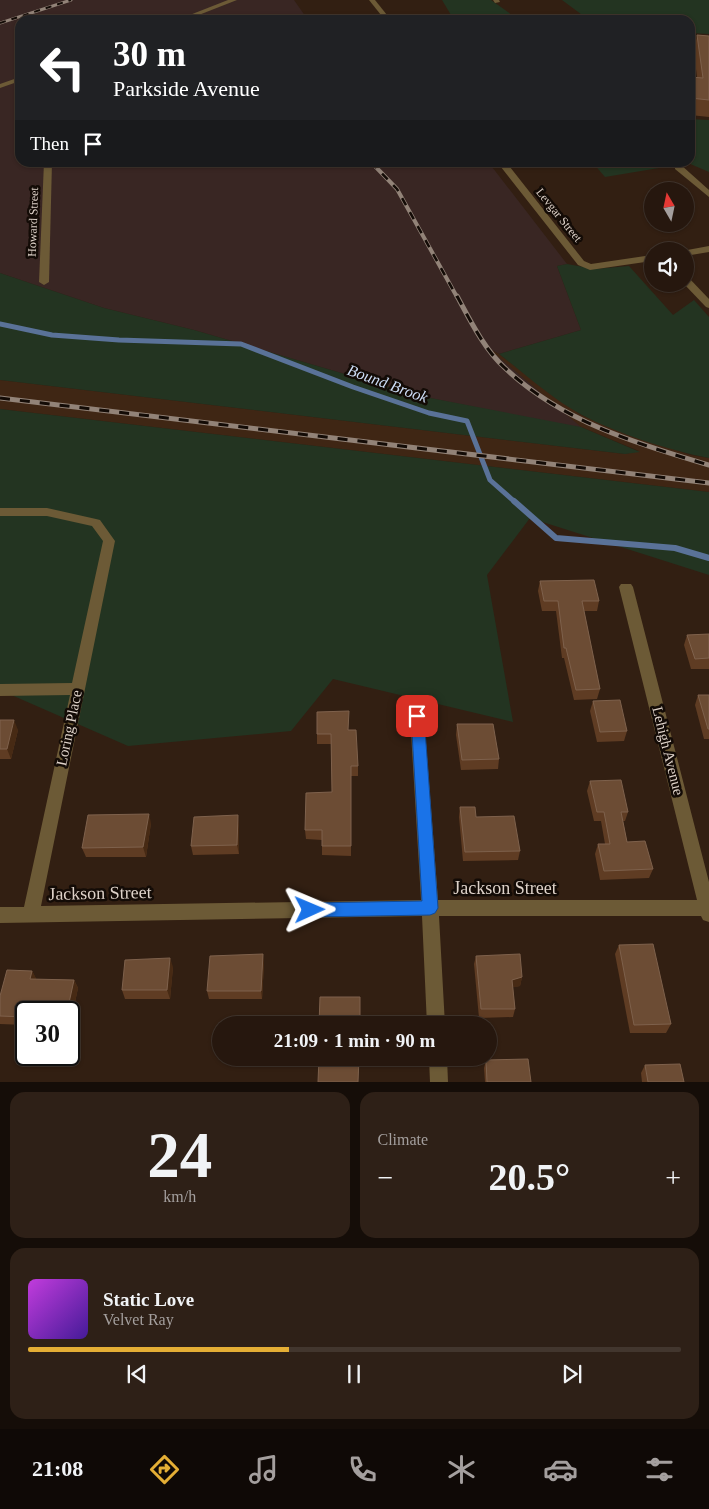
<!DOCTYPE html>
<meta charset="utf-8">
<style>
body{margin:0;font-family:Georgia,serif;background:#2e2017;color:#f1f3f6;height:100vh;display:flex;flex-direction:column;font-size:19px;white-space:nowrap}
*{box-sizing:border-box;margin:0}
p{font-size:16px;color:#a49f9e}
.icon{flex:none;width:28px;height:28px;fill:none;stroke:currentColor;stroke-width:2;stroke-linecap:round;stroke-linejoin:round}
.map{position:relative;height:1082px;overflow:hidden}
.drawer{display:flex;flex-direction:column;gap:10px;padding:10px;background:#150d08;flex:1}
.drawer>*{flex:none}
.guide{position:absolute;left:15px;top:15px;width:680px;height:152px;border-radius:15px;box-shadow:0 1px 4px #0004,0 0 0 1px #42362e;background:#202124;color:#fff;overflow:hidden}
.needle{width:32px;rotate:351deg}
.tools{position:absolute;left:644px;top:182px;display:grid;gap:10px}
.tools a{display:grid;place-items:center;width:50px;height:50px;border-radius:50%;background:#26170e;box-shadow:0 1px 4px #0004,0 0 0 1px #42362e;font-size:25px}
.speed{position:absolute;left:15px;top:1001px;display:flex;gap:10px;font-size:25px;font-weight:700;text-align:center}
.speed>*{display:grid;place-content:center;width:65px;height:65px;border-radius:50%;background:#26170e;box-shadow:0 1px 4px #0004,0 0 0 1px #42362e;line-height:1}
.speed .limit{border:2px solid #111;border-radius:8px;background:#fff;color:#111}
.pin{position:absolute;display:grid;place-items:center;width:42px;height:42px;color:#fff;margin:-21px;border-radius:10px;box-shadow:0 2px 8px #0006}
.me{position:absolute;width:55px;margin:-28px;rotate:89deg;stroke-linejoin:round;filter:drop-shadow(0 0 4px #0008)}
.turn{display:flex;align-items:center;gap:18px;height:105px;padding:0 15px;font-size:22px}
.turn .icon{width:65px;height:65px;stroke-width:2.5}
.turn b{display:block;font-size:35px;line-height:42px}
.then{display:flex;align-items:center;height:48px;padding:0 15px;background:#0003;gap:10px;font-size:19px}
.big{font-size:38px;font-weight:600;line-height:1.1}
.drawer .tile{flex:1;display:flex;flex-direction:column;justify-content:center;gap:8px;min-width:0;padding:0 18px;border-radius:15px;background:#2e2017}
.drawer .dial{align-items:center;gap:0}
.dial b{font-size:65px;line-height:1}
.song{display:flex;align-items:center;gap:15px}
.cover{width:60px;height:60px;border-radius:8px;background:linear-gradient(135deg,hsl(290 70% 55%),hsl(260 70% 35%))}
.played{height:5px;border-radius:2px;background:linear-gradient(90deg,#e4ae35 40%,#42362e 40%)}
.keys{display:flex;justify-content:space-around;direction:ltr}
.heat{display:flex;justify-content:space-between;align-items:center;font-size:28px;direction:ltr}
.drawer .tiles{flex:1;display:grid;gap:10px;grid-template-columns:1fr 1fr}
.tile:last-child{grid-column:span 2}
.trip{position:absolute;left:212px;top:1016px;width:285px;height:50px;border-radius:25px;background:#26170e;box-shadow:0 1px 4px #0004,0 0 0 1px #42362e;font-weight:600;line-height:50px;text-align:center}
.dock{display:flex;height:80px;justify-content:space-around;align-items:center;background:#0f0906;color:#a49f9e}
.dock .icon{width:35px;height:35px}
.dock .selected{color:#e4ae35}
.dock b{font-size:22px;color:#f1f3f6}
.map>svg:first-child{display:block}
.industrial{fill:#392623}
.built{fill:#3f2614}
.green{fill:#233421}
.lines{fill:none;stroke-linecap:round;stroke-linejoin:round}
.stream-far1{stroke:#5a7298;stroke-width:5}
.stream{stroke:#5a7298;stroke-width:6}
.minor{fill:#6c5a36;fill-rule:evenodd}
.rail-far2-casing{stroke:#928378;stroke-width:3}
.rail-far1-casing{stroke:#928378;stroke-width:4}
.rail-casing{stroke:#928378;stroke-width:5}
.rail-far2{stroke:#130b06;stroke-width:2;stroke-dasharray:6;stroke-linecap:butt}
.rail-far1{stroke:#130b06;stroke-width:2.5;stroke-dasharray:8;stroke-linecap:butt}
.rail{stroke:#130b06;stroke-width:3;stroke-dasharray:10;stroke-linecap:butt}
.wall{fill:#5f3c23}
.shaded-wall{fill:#472a14}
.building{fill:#6c4c34;stroke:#7e614c}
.route{fill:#1a73e8;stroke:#114b97}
.labels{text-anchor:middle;stroke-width:5;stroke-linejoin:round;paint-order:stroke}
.far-street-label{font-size:12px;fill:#ded2c9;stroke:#130b06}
.street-label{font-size:15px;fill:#ded2c9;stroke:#130b06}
.water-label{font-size:16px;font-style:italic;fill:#cdddf6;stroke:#130b06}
.near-street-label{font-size:18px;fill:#ded2c9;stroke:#130b06}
</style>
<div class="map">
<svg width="709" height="1082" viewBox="0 0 709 1082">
<rect width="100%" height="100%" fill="#321f12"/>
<polygon class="industrial" points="0,0 294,0 308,20 20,20 20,162 489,163 567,264 557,266 581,330 499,354 492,350 584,429 420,396 194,330 104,308 0,273"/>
<polygon class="built" points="489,349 499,354 581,415 613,428 690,455 709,458 709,492 0,409 0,380 625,454 639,451 581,427"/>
<g class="green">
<polygon points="442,0 491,0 519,20 454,20"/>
<polygon points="562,0 709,0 709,34 690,33 690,20 589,20"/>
<polygon points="690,119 709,120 709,172 688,163 690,162"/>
<polygon points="593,163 665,163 665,167 605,177"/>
<path d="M567,264L595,269L629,266L673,315L694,300L709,317V458C671,451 616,433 582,415C552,399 525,374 499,354L581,330L557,266Z"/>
<polygon points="0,273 104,308 194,330 420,396 581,427 640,452 625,454 0,380"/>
<polygon points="0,409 709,492 709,575 530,518 487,575 513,722 333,679 291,731 128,746 0,690"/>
</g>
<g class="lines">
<polyline class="stream-far1" points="0,324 52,335 119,340 241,344 353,387 429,413 467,421 490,480 516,503"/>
<polyline class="stream" points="514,501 556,538 675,548 709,558"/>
<g class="minor">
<polygon points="228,0 237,0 186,20 177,20"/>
<polygon points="369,0 375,0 391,20 385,20"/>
<polygon points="493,0 499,0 500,2 495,3"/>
<polygon points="20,77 20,81 0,88 0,84"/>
<polygon points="44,162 52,162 49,282 44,285 39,282"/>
<polygon points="497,162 506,162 584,261 591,264 652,255 652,261 590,270 578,265"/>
<polygon points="675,165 681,165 709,190 709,197 675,169"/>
<polygon points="709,246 709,252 685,256 685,251 682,251"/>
<polygon points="685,276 688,277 709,299 709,308 706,307 684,284"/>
<polygon points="0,508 47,508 96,519 100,520 115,541 41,906 421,900 410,716 412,712 417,710 422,712 424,716 438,900 697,900 619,587 621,584 631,584 633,587 709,882 709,922 703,920 701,916 439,916 445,1025 427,1025 422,916 0,923 0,907 24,907 70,695 0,696 0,684 72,683 103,541 92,526 47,516 0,516"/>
<polygon points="429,1058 447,1058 448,1082 430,1082"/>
</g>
<g class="rail-far2-casing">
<polyline id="rail-far2" points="0,23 71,0"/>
</g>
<g class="rail-far1-casing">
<polyline id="rail-far1" points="371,162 397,189 457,297"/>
</g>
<g class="rail-casing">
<g id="rail">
<path d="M457,296C470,320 484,349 505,368C561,421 637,444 709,465"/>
<polyline points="0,398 709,483"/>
</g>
</g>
<use href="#rail-far2" class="rail-far2"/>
<use href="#rail-far1" class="rail-far1"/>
<use href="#rail" class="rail"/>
</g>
<g class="wall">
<polygon points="697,35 709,36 709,117 690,115 690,77 697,78 694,51"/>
<polygon points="540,581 599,601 597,611 584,611 600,689 597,699 574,700 564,658 562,658 556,611 542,611 538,591"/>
<polygon points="709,634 709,669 691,669 684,645 687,635"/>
<polygon points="698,695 709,695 709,739 704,739 695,705"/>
<polygon points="593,701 627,731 624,741 597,742 590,711"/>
<polygon points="0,720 18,730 11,759 0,759"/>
<polygon points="457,724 499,759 498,769 461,770 456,735"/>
<polygon points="349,730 358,766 358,776 351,776 351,856 322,855 322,840 306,839 305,830 332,792 331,744 317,744 317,734"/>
<polygon points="590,781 628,812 625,821 623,821 627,842 653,869 649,878 600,880 595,854 598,844 605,844 601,821 594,821 587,791"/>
<polygon points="460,807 476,817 520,851 518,860 463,861 459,817"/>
<polygon points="151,823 146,857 86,857 82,848"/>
<polygon points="239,825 239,854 193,855 191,846"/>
<polygon points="619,945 671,1024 666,1033 630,1033 615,954"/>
<polygon points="476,956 522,977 520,986 513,987 515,1009 513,1017 479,1018 474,964"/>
<polygon points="264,963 262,999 209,999 207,991"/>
<polygon points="173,967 170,999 125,999 122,990"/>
<polygon points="32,971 36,979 74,980 78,988 70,1026 69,1026 69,1012 26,1012 26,1025 0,1024 0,996"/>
<polygon points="486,1060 531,1082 485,1082 484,1068"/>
<polygon points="645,1065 684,1082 642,1082 641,1073"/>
</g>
<g class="shaded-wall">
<polygon points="14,720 18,730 11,759 7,749"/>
<polygon points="149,814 151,823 146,857 143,847"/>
<polygon points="238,815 239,825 239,854 237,845"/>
<polygon points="263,954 264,963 262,999 261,991"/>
<polygon points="170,958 173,967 170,999 167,990"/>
<polygon points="32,971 37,980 30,979"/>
<polygon points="522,977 520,986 510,988 512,980"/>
<polygon points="74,980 78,988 70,1026 69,1024 69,1012 67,1012"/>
</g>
<g class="building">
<polygon points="279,17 280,20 262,20 261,18"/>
<polygon points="697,35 709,36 709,100 690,98 690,77 703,78"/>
<polygon points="594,580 599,601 582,601 600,689 576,690 566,648 564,648 558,601 544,601 540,581"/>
<polygon points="709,634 709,658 695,659 687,635"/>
<polygon points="698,695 709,695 709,729 708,729"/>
<polygon points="620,700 627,731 600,732 593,701"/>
<polygon points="349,711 348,730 356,730 358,766 351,766 351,846 322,846 322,830 305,830 306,793 332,792 331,734 317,734 317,712"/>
<polygon points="0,720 14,720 7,749 0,749"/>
<polygon points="457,724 493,724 499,759 462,760"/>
<polygon points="621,780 628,812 621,812 627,842 645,841 653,869 604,871 598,844 610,844 604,812 597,812 590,781"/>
<polygon points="460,807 475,807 476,817 514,816 520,851 465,852"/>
<polygon points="149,814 143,847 82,848 88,815"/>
<polygon points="238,815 237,845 191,846 194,817"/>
<polygon points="653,944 671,1024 634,1025 619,945"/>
<polygon points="263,954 261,991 207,991 210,956"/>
<polygon points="520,954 522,977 512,980 515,1009 481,1009 476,956"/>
<polygon points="170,958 167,990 122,990 125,960"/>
<polygon points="7,970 32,971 30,979 74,980 67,1012 26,1012 26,1017 0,1016 0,996"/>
<polygon points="320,997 360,997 360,1025 319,1025"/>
<polygon points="319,1058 359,1058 358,1082 318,1082"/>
<polygon points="528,1059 531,1082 487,1082 486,1060"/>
<polygon points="680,1064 684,1082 648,1082 645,1065"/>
</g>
<polygon class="route" points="417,711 422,712 424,716 438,908 435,913 430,915 310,917 305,915 303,910 305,905 310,903 422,901 411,716 413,712"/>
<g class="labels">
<g class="far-street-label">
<text transform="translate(559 215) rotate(51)" y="4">Levgar Street</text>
<text transform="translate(33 222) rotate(-88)" y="4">Howard Street</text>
</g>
<g class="street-label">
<text transform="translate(69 728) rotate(-78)" y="5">Loring Place</text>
<text transform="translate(668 751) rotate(76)" y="5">Lehigh Avenue</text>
</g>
<g class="water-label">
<text transform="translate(388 383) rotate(20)" y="6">Bound Brook</text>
</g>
<g class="near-street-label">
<text x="505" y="894">Jackson Street</text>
<text transform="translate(100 893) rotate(-1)" y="6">Jackson Street</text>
</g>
</g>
</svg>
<div class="tools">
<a><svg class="needle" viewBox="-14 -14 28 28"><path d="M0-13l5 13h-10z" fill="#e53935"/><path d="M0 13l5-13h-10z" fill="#a49f9e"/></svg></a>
<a><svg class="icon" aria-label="sound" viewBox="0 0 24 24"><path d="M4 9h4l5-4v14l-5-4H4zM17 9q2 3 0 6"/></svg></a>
</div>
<div class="speed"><div class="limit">30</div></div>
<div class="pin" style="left:417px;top:716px;background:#d93025"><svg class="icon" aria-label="arrive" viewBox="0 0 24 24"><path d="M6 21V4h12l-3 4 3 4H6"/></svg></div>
<svg class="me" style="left:310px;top:910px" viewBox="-20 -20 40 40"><path d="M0-17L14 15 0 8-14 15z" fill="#1a73e8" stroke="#fff" stroke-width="4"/></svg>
<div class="trip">21:09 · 1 min · 90 m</div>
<div class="guide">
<div class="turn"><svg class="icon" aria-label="left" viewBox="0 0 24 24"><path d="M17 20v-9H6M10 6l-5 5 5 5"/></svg><div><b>30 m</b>Parkside Avenue</div></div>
<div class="then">Then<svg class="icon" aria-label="arrive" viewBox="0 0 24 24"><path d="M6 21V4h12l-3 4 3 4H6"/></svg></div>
</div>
</div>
<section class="drawer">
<div class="tiles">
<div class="tile dial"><b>24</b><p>km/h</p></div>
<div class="tile"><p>Climate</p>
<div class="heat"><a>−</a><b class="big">20.5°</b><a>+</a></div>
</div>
<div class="tile">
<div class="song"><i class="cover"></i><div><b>Static Love</b><p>Velvet Ray</p></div></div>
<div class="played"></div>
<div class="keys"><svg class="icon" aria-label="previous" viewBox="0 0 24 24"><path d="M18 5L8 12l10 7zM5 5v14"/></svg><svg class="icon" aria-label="pause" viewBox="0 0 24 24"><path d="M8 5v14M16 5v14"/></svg><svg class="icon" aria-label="next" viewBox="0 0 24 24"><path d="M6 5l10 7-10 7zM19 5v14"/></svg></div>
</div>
</div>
</section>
<nav class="dock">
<b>21:08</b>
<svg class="icon selected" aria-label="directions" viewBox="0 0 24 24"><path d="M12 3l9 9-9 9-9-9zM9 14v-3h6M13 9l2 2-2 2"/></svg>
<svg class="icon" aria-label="music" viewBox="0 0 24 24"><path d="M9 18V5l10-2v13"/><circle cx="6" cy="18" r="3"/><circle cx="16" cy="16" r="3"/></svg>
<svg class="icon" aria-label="phone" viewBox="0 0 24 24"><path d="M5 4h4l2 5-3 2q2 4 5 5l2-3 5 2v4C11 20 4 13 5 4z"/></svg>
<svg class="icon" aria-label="climate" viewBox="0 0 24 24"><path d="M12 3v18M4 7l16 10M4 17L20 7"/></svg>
<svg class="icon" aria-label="car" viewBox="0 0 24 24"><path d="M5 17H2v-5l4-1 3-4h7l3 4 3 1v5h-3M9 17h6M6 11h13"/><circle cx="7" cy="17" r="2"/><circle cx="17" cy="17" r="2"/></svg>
<svg class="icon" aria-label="filters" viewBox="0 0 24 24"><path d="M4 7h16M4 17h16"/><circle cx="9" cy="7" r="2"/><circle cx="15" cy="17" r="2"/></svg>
</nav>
